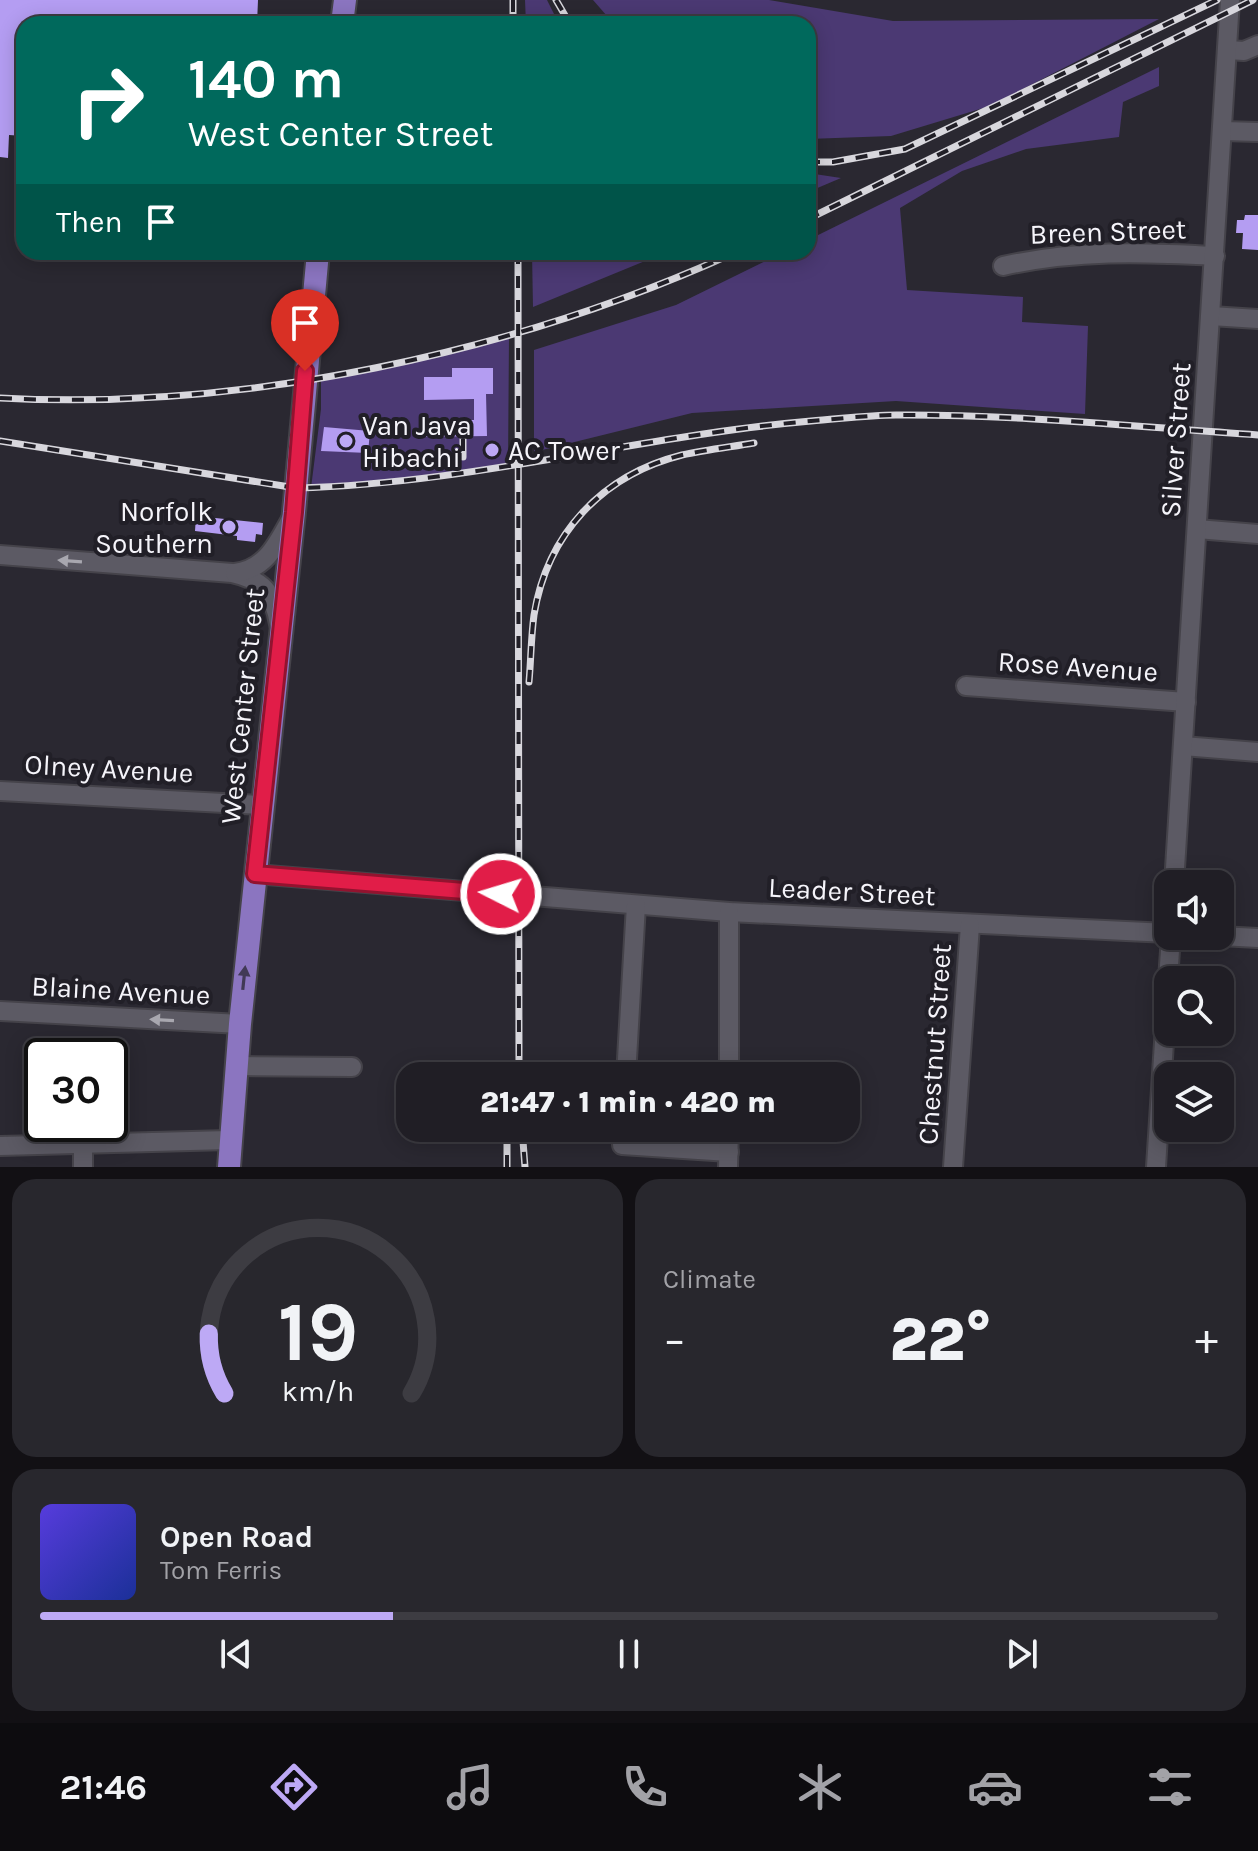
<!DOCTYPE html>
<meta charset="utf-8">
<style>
body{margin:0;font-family:Karla,sans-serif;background:#28272d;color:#f1f3f6;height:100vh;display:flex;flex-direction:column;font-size:30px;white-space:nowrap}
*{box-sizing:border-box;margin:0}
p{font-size:26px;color:#a2a2a7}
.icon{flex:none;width:44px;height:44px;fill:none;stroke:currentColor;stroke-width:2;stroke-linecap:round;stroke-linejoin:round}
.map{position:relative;height:1167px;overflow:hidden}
.side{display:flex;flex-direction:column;gap:12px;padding:12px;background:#121014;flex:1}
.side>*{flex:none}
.guide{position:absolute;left:16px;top:16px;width:800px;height:244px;border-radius:24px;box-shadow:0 4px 20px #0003,0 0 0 2px #3d3c42;background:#00695c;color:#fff;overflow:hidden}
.tools{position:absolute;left:1154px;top:870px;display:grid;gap:16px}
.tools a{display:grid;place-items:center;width:80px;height:80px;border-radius:16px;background:#201e25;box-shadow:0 4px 20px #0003,0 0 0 2px #3d3c42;font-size:40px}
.speed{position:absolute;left:24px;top:1038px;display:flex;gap:16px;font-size:40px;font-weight:700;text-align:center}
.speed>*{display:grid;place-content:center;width:104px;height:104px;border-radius:50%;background:#201e25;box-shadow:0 4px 20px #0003,0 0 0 2px #3d3c42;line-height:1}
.speed .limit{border:4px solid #111;border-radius:12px;background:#fff;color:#111}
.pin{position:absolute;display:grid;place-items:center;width:68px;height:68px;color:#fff;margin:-82px -34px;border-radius:50% 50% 50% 0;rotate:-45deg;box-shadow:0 0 8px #0007}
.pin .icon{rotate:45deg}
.me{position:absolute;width:88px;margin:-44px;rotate:275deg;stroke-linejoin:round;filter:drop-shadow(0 0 6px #0008)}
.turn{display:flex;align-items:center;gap:28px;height:168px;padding:0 40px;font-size:36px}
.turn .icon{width:104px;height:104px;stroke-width:2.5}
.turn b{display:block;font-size:56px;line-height:68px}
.then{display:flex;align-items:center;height:76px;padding:0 40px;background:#0003;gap:16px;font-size:30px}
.big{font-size:60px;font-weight:800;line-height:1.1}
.side .widget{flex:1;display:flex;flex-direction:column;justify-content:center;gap:12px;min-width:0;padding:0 28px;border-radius:24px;background:#28272d}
.side .dial{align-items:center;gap:0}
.dial svg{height:208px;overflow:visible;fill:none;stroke:#3d3c42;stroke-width:7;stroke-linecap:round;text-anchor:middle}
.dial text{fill:#f1f3f6;stroke:none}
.song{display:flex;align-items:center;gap:24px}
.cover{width:96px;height:96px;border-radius:12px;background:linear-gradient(135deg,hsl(250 70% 55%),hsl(230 70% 35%))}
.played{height:8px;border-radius:4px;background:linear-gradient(90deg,#bda9f5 30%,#3d3c42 30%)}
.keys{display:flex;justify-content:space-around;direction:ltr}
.heat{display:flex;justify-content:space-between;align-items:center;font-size:44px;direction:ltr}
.side .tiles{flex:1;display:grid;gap:12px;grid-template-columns:1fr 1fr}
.widget:last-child{grid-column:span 2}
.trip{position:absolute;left:396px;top:1062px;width:464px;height:80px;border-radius:24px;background:#201e25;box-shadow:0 4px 20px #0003,0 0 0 2px #3d3c42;font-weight:800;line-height:80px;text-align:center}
.tab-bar{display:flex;height:128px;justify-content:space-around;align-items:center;background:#0d0c0f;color:#a2a2a7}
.tab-bar .icon{width:56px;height:56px}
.tab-bar .selected{color:#bda9f5}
.tab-bar b{font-size:36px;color:#f1f3f6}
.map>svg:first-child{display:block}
.green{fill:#4b3973}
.building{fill:#b49df2}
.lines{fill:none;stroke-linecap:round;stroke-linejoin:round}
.minor-tunnel{stroke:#48474f;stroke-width:18;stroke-dasharray:18 9;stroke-linecap:butt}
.minor-casing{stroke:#45434a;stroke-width:22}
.major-casing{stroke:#45434a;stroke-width:26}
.minor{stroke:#5c5a64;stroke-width:18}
.major{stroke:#8b75c0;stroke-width:22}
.rail-casing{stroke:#d8d7dd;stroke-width:7}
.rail{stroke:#211f27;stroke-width:4;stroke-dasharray:12;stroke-linecap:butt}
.oneway{fill:#a8a7af}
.oneway2{fill:#413955}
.route-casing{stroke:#92132f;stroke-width:20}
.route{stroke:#e11d48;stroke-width:14}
.poi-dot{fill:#bda9f5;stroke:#211f27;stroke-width:3}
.labels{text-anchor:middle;stroke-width:8;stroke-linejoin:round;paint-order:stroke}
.street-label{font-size:28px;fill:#f5f4fa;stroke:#211f27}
.poi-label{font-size:28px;fill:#f5f4fa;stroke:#211f27;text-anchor:start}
</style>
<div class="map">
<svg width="1258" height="1167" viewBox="0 0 1258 1167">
<rect width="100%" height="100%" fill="#2a2831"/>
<g class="green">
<polygon points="525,0 547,0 559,24 526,24"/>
<polygon points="593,0 769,0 893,21 1159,19 990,106 891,136 808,139 808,24 614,24"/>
<polygon points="1159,67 1159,86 1123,102 1119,137 1026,149 962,171 900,208 907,290 1023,297 1022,322 1088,326 1085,414 896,401 692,413 534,452 534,350 676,305 784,252 808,252 808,240"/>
<polygon points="808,173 841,178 808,192"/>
<polygon points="532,252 667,252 533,307"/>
<polygon points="509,336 508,467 381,484 311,488 321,409 321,377 391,364"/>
</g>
<g class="building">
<polygon points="0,0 258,0 257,24 24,24 24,136 9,135 8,158 0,157"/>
<polygon points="1245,215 1258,215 1258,250 1242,249 1243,233 1236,233 1237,220 1244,220"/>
<polygon points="452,368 493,368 493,394 486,394 487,436 421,437 420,420 474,420 474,399 424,400 424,377 452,377"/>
<polygon points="324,427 370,431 368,453 321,451"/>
<polygon points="196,516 263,523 262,535 256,534 255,542 237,540 237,536 195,531"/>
</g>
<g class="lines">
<polyline class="minor-tunnel" points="501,894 533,896"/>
<g class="minor-casing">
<g id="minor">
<polyline points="1228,50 1244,51 1258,45"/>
<polyline points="1223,131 1258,132"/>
<path d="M1003,266C1075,250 1142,252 1215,256"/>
<polyline points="1211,316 1258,319"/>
<polyline points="1197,529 1258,534"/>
<path d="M0,555L232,573C263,580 274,593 279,624"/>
<path d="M235,573C266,569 277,544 291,519"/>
<polyline points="966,686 1186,702"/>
<polyline points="1183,746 1258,752"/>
<polyline points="0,791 262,805"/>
<polyline points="255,874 501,894"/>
<polyline points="1174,884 1230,0"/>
<polyline points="533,896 729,912 1168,933"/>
<polyline points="1220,936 1258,938"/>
<polyline points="1168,980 1171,936"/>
<polyline points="0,1011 240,1024"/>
<polyline points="236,1066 352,1067"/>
<polyline points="626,1076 636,905"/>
<polyline points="729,1076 729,912"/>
<polyline points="623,1128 622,1145 729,1152"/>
<polyline points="0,1146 229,1140"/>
<polyline points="83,1167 83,1144"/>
<polyline points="728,1167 729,1128"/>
<polyline points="953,1167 970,925"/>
<polyline points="1156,1167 1168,980"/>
</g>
</g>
<g class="major-casing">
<g id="major">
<polyline points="342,24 345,0"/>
<polyline points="229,1167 240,1024 294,512 318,252"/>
</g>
</g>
<use href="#minor" class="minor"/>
<use href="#major" class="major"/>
<g class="rail-casing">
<g id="rail">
<polyline points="513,0 513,24"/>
<polyline points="556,0 570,24"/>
<polyline points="808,162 833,162 905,149 1217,0"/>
<polyline points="808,219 1253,0"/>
<polyline points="518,252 519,1076"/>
<path d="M0,398C244,411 514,353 736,252"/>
<polyline points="463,439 463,457"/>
<path d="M0,441L296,488C470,484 638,436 811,421C839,419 868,415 896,415C1016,414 1138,427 1258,435"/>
<path d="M529,682C531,659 531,637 534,615C547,534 602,475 682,455C705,450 730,447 754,443"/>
<polyline points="522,1128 525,1167"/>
<polyline points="507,1167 507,1128"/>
</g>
</g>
<use href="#rail" class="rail"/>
</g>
<defs><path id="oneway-solid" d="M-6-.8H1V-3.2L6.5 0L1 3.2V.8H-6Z" transform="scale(2)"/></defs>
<g class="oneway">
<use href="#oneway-solid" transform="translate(70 561) rotate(-176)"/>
<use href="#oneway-solid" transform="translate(162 1020) rotate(-177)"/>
</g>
<use class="oneway2" href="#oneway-solid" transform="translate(244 978) rotate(-84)"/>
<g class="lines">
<g class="route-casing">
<polyline id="route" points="305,371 294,512 255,874 501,894"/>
</g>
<use href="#route" class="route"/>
</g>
<g class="poi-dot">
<circle cx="346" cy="441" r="8"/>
<circle cx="492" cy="450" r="8"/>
<circle cx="229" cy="527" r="8"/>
</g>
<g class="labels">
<g class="street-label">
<text transform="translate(1108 231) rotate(-2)" y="10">Breen Street</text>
<text transform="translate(1175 440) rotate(-86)" y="10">Silver Street</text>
<text transform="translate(1078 666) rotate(4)" y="10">Rose Avenue</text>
<text transform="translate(242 706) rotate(-84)" y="10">West Center Street</text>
<text transform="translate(109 768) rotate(3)" y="10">Olney Avenue</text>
<text transform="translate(852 891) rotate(3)" y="10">Leader Street</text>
<text transform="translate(121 990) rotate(3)" y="10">Blaine Avenue</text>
<text transform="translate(934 1044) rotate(-86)" y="10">Chestnut Street</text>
</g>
<g class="poi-label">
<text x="362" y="435">Van Java<tspan x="362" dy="32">Hibachi</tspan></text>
<text x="508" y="460">AC Tower</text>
<text x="213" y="521" text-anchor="end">Norfolk<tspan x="213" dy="32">Southern</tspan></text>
</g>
</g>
</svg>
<div class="tools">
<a><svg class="icon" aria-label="sound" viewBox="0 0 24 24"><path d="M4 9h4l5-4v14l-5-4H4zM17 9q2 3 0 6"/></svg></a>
<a><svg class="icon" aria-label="search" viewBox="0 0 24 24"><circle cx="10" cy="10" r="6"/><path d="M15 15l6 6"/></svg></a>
<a><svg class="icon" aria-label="layers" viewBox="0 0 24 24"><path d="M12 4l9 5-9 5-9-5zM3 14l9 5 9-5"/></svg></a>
</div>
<div class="speed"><div class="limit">30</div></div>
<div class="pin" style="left:305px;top:371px;background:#d93025"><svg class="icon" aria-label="arrive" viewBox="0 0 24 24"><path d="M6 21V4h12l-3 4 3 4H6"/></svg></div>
<svg class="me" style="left:501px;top:894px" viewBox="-20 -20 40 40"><circle r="17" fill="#e11d48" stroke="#fff" stroke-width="3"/><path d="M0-11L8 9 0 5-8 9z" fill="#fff"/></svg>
<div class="trip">21:47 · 1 min · 420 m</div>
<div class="guide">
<div class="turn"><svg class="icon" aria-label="right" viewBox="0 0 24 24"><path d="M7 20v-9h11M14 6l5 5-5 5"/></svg><div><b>140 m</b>West Center Street</div></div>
<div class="then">Then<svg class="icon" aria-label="arrive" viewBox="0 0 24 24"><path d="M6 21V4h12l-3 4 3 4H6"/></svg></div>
</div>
</div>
<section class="side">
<div class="tiles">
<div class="widget dial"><svg viewBox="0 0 100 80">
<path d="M14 69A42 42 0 1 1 86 69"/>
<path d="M14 69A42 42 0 0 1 8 46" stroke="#bda9f5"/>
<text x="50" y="56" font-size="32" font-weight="700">19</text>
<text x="50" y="72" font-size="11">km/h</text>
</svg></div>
<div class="widget"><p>Climate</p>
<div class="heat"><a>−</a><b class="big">22°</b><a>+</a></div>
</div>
<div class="widget">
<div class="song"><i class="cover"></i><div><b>Open Road</b><p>Tom Ferris</p></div></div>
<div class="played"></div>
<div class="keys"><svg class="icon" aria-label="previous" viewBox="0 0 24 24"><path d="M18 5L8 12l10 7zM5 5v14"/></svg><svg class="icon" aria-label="pause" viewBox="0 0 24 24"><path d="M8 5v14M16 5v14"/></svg><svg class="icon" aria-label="next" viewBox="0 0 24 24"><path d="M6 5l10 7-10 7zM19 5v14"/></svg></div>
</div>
</div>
</section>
<nav class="tab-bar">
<b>21:46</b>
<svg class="icon selected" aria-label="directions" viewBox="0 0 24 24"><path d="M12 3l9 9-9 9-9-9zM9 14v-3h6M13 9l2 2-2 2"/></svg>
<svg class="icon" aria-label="music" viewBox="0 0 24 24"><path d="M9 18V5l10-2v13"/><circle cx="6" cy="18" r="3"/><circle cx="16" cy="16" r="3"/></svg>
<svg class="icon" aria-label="phone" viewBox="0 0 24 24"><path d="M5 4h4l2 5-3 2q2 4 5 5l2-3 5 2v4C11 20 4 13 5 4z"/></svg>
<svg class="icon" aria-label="climate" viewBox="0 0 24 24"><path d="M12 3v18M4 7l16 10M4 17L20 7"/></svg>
<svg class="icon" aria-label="car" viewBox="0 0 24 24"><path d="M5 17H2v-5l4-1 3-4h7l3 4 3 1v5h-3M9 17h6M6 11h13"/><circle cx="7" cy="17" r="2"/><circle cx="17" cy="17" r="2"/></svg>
<svg class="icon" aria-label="filters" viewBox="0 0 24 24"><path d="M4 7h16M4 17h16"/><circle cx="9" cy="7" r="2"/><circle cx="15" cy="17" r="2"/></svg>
</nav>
